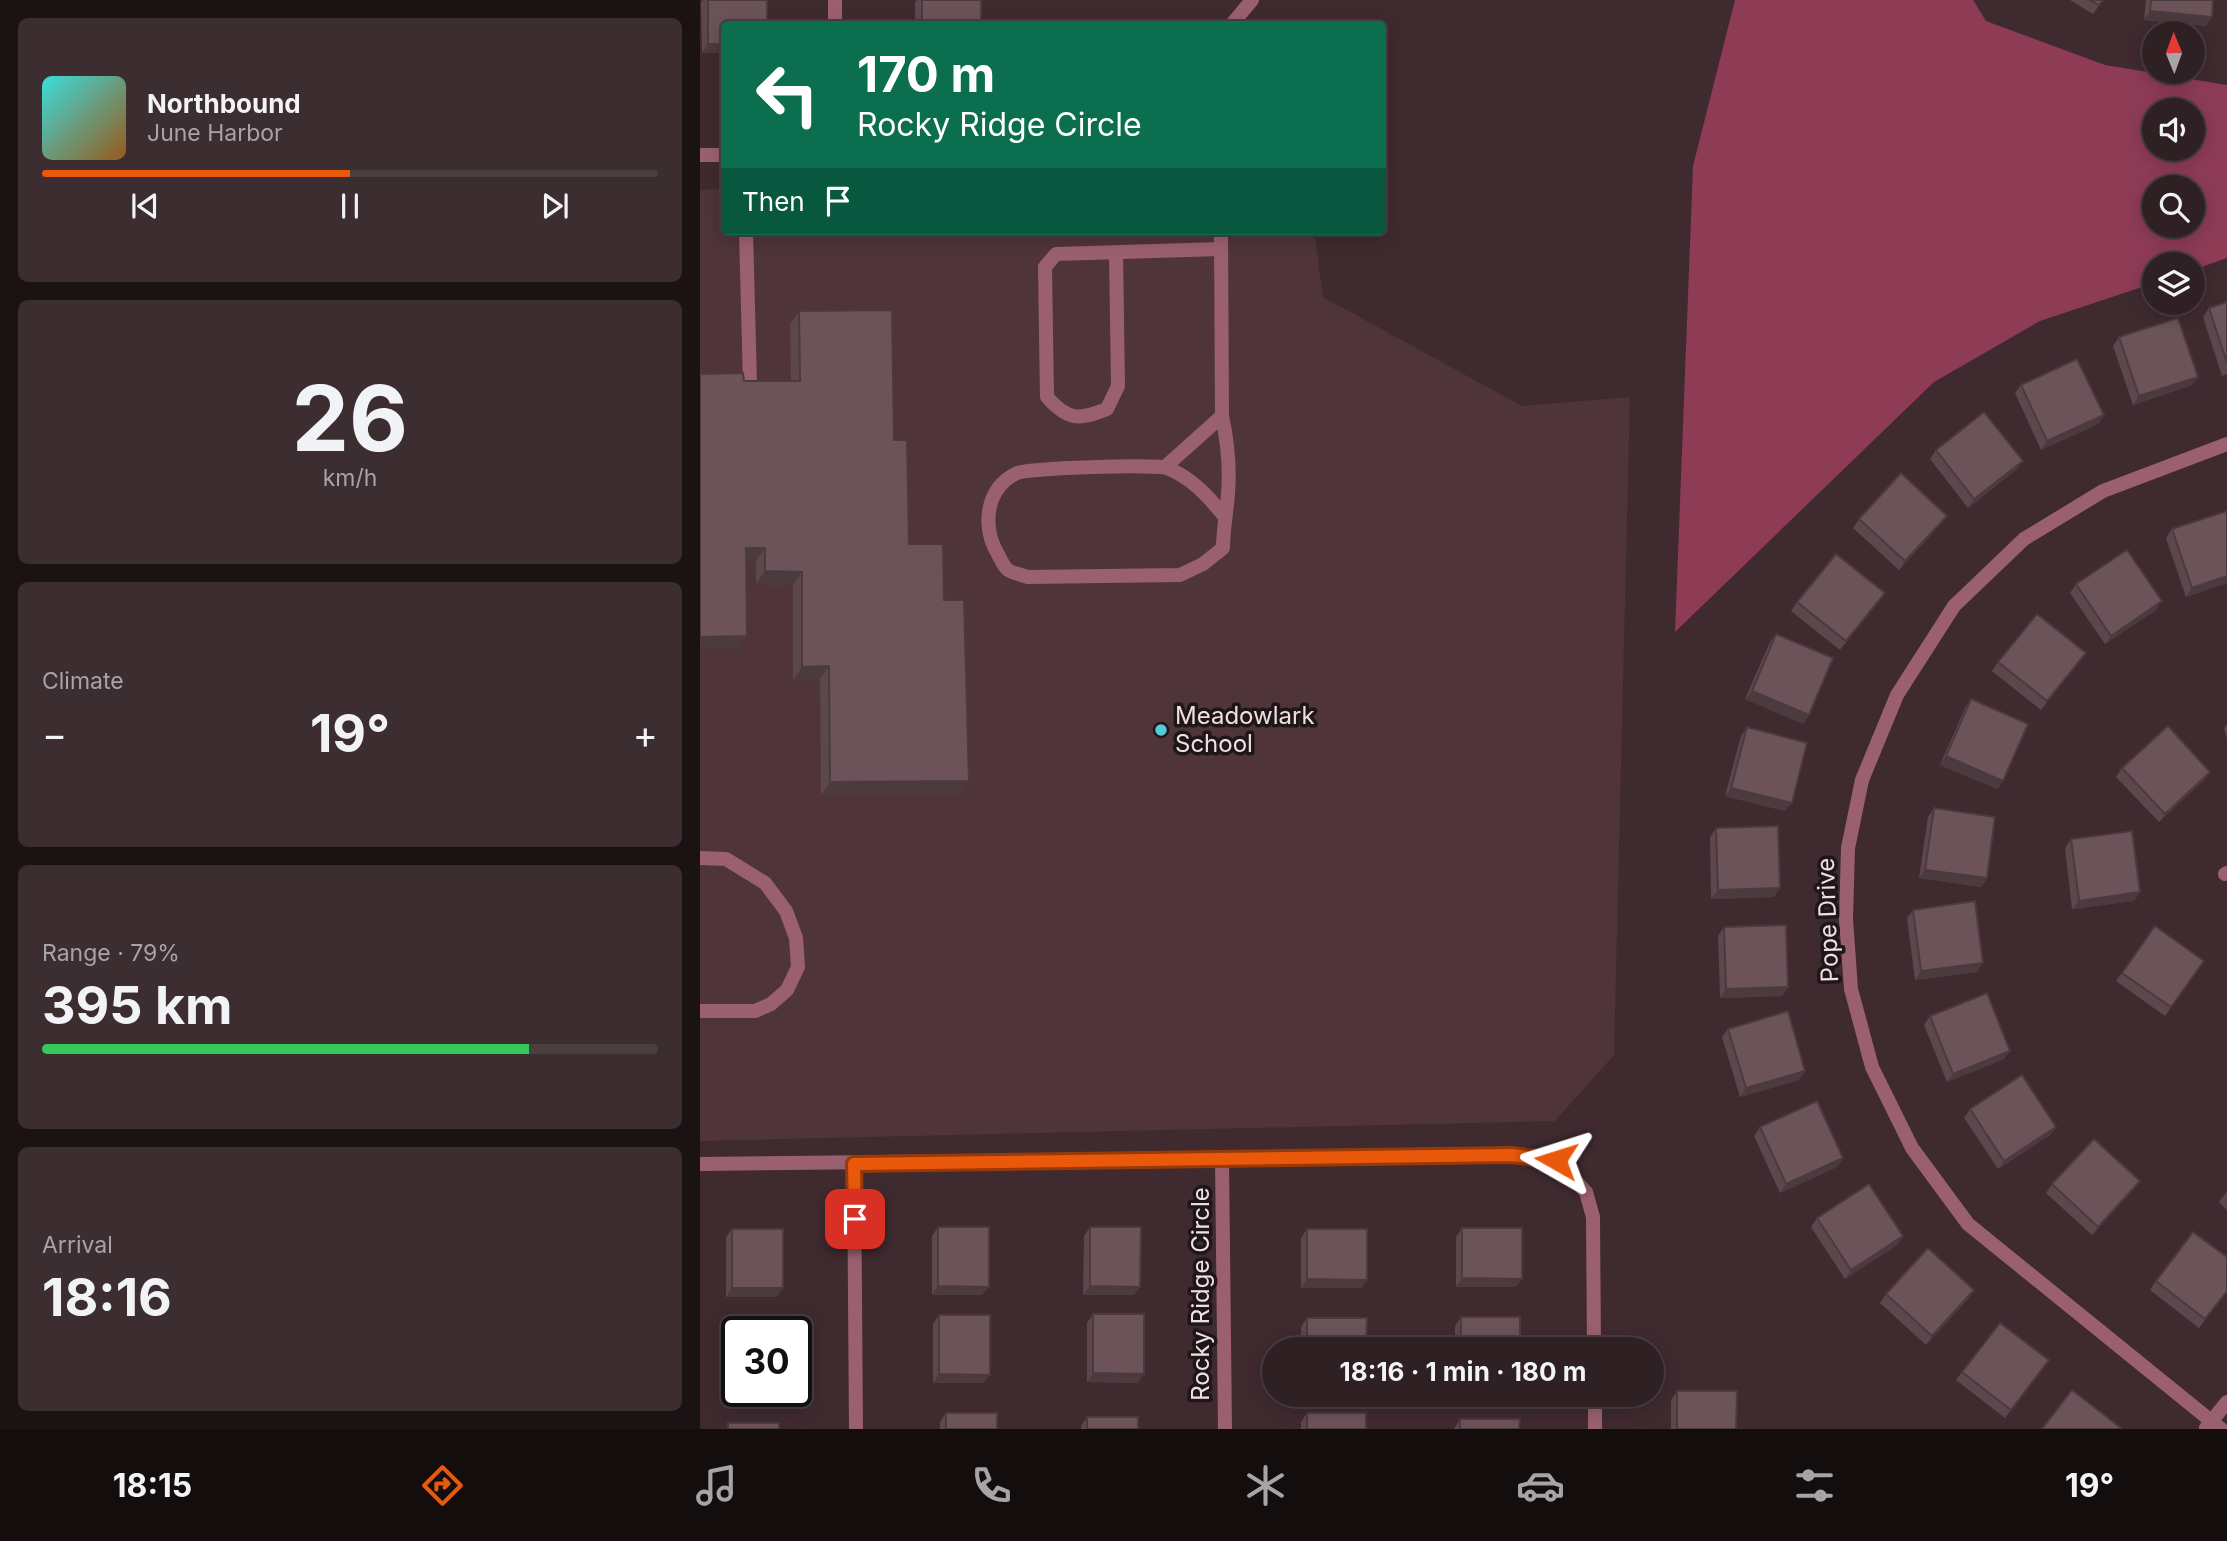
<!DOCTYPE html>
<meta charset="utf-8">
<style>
body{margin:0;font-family:Inter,sans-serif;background:#3b2d30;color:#f1f3f6;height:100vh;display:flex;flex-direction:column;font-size:26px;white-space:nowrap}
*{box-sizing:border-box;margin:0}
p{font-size:23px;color:#a7a3a6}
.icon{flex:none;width:38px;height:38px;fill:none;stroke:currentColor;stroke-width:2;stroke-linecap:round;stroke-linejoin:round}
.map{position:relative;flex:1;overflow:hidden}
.details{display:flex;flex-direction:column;gap:18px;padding:18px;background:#1a1213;width:700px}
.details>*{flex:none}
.guide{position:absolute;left:21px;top:21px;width:665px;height:214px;border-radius:7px;box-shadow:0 4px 18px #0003,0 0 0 2px #4a3e41;background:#0b6e4f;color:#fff;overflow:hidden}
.needle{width:46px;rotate:359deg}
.buttons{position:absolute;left:1442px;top:21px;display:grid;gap:14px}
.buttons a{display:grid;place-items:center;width:63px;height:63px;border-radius:50%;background:#2f2023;box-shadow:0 4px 18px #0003,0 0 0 2px #4a3e41;font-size:35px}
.speed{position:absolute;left:21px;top:1316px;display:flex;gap:14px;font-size:35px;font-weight:700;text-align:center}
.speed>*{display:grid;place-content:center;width:91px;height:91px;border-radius:50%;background:#2f2023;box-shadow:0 4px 18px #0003,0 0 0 2px #4a3e41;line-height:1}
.speed .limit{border:4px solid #111;border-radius:10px;background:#fff;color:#111}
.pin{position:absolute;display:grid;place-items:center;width:60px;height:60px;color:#fff;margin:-30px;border-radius:14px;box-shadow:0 4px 10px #0006}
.me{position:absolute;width:77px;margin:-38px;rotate:276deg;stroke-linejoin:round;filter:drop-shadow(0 0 5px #0008)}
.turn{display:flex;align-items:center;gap:24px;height:147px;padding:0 21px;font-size:32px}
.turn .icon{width:91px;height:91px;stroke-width:2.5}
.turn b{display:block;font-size:49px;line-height:60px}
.then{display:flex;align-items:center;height:66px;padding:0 21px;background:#0003;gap:14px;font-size:26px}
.big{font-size:52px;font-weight:700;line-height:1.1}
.details .tile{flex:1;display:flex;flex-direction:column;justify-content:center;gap:10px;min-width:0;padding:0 24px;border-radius:10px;background:#3b2d30}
.details .dial{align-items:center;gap:0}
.dial b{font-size:91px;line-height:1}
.song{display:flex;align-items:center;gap:21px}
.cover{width:84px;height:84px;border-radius:10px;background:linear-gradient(135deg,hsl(180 70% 55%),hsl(30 70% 35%))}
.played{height:7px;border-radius:4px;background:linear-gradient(90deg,#ea580c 50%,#4a3e41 50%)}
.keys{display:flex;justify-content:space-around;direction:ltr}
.heat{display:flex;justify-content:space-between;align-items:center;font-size:38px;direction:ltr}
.charge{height:10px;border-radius:5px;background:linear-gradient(90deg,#34c759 79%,#4a3e41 0)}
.trip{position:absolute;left:562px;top:1337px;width:402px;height:70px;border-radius:35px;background:#2f2023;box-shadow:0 4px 18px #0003,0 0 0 2px #4a3e41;font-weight:700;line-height:70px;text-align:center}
.dock{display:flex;height:112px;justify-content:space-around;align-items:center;background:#130d0e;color:#a7a3a6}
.dock .icon{width:49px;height:49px}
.dock .active{color:#ea580c}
.dock b{font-size:32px;color:#f1f3f6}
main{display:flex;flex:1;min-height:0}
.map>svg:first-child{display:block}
.built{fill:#4f343a}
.green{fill:#8e3b56;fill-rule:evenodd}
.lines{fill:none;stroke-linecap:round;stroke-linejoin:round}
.lane{stroke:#9b6070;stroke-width:14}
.street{stroke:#9b6070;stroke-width:14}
.wall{fill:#5c474d}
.shaded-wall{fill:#4b3a3e}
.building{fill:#6b5359;stroke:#4b3a3e;stroke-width:2}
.route-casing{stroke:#983908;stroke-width:18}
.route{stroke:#ea580c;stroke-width:12}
.poi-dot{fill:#53cbdb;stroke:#1f1618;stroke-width:2.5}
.labels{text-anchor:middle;stroke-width:7;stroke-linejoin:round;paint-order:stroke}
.poi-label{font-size:24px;fill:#eedfe3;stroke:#1f1618;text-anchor:start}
.street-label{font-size:24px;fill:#eedfe3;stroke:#1f1618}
</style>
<main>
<section class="details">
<div class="tile">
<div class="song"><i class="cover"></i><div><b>Northbound</b><p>June Harbor</p></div></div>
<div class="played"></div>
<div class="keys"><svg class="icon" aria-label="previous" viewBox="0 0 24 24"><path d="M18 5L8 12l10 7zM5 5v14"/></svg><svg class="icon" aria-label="pause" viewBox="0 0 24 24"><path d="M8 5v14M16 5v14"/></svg><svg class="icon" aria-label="next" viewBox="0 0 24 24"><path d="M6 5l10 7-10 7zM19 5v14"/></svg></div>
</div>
<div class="tile dial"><b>26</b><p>km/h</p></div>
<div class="tile"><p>Climate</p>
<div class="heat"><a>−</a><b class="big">19°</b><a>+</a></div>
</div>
<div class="tile"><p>Range · 79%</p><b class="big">395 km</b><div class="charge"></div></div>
<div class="tile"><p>Arrival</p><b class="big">18:16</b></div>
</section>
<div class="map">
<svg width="1527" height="1429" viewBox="0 0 1527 1429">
<rect width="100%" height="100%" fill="#3f2a2f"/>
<polygon class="built" points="24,189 24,231 614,231 623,297 822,406 930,397 914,1055 855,1121 0,1141 0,190"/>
<path class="green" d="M1035,0H1273L1286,21L1405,65L1527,85V258L1493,270V264H1454V283L1340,321L1234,382L975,632L993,166ZM1454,110H1493V149H1454ZM1454,187H1493V226H1454Z"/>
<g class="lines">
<g class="lane">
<polyline points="46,231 50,384"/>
<path d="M521,231L522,416C527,439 530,468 528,493C527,511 523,529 523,548L503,564L480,575L328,577C322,575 312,573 308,570C304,567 301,560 299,556C282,529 284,489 317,473C327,468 457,464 467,468C492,478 508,496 524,516"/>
<path d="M416,252L418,386L407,409C379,420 368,421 347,397L345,267L356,254L520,249"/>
<polyline points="465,467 522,416"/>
<polyline points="0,858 26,859 65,883 86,911 96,938 98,967 87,990 71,1004 55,1011 0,1011"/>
</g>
<g class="street">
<polyline points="135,0 135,24"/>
<polyline points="532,24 552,0"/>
<polyline points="0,155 24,155"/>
<polyline points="1525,874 1527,873"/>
<polyline points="522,1158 525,1429"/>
<polyline points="0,1164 811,1155 856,1160 886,1192 893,1217 894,1349"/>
<polyline points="154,1164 156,1429"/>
<polyline points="895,1395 895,1429"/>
<polyline points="1506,1428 1527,1402"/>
<polyline points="1521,1429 1268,1224 1212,1148 1172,1067 1151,989 1146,919 1148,848 1162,780 1197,695 1254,606 1324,539 1403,491 1527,444"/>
</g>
</g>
<g class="wall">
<polygon points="3,0 67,0 24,24 24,53 2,53 1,2"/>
<polygon points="217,0 222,0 281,24 215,24 215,2"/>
<polygon points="1370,0 1403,0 1393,14"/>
<polygon points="1446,0 1513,0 1506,26 1444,20"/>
<polygon points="1527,302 1527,374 1522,376 1503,317 1509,308"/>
<polygon points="99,311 194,440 209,544 244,600 260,794 121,795 120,679 93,680 93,585 56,584 56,561 46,561 47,636 38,649 0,649 0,374 44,381 91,381 90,324"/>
<polygon points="1419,337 1498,377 1492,385 1433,405 1413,346"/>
<polygon points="1321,385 1404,415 1398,424 1341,450 1315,393"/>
<polygon points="1236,450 1317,469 1268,508 1230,459"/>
<polygon points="1247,516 1241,524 1199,570 1153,528 1159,519"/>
<polygon points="1472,529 1527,583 1486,597 1466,538"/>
<polygon points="1376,584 1456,610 1405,644 1370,593"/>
<polygon points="1185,593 1140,650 1091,611 1097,602"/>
<polygon points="1076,634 1109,715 1103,724 1045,699 1070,642"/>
<polygon points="1386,653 1341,710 1292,671 1298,662"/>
<polygon points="1271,699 1303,781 1297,789 1240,765 1265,708"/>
<polygon points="1527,724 1527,739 1524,729"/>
<polygon points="1047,727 1085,811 1025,796 1041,736"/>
<polygon points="1422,768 1504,780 1459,822 1416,777"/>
<polygon points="1234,808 1287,878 1281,887 1219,878 1228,817"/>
<polygon points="1016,828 1074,897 1011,899 1010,837"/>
<polygon points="1371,839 1440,892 1434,901 1372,909 1365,848"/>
<polygon points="1213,910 1277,972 1215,980 1207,918"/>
<polygon points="1455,926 1504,961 1465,1016 1416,981"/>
<polygon points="1024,927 1088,987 1082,996 1020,998 1018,936"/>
<polygon points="1230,1016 1310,1051 1304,1059 1247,1082 1224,1025"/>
<polygon points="1028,1029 1105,1071 1099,1080 1040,1097 1022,1037"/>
<polygon points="1270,1109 1356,1127 1350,1135 1298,1169 1264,1118"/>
<polygon points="1060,1127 1143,1158 1137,1167 1080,1193 1054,1136"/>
<polygon points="1352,1184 1434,1189 1392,1235 1346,1193"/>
<polygon points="1527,1191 1527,1210 1519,1202"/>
<polygon points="1117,1218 1203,1236 1197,1245 1145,1279 1111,1227"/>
<polygon points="238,1227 282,1295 232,1295 232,1236"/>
<polygon points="390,1227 434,1295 383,1295 384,1236"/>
<polygon points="762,1228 822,1279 815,1287 756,1287 756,1237"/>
<polygon points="32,1229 77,1297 26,1297 26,1237"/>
<polygon points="607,1229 667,1280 661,1288 601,1288 601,1238"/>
<polygon points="1456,1281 1527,1291 1499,1328 1450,1290"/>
<polygon points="1274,1290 1268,1299 1226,1345 1180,1303 1186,1294"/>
<polygon points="393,1314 438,1383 387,1382 387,1323"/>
<polygon points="239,1315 284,1383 233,1383 233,1324"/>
<polygon points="761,1317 820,1349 755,1349 755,1326"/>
<polygon points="607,1318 666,1349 601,1349 601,1327"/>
<polygon points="31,1323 37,1391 25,1392 25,1332"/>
<polygon points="1349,1360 1305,1418 1256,1380 1262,1372"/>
<polygon points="977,1391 1036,1429 971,1429 971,1400"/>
<polygon points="246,1413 297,1429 240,1429 240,1422"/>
<polygon points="607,1413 666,1429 601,1429 601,1422"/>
<polygon points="387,1417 438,1429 381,1429 381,1426"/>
<polygon points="760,1419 819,1429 754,1429"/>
</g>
<g class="shaded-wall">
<polygon points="1450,11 1512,17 1506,26 1444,20"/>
<polygon points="8,44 24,44 24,53 2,53"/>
<polygon points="1498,377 1492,385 1433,405 1439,396"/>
<polygon points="1404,415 1398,424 1341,450 1347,441"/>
<polygon points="1323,461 1317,469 1268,508 1274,499"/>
<polygon points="1247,516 1241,524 1199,570 1205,561"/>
<polygon points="46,548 65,548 56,561 37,561"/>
<polygon points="65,571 102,572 93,585 56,584"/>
<polygon points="1527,576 1527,583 1486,597 1492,588"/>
<polygon points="1462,601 1456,610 1405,644 1411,636"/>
<polygon points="47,636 38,649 0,649 0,637"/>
<polygon points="129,666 120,679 93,680 102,667"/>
<polygon points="1052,691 1109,715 1103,724 1045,699"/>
<polygon points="1246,756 1303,781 1297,789 1240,765"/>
<polygon points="1510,772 1504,780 1459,822 1465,814"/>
<polygon points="269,781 260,794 121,795 130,782"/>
<polygon points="1031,788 1092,803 1085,811 1025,796"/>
<polygon points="1225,870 1287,878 1281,887 1219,878"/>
<polygon points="1080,888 1074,897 1011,899 1018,890"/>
<polygon points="1440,892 1434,901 1372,909 1379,901"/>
<polygon points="1283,963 1277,972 1215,980 1221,971"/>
<polygon points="1088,987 1082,996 1020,998 1026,989"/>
<polygon points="1310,1051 1304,1059 1247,1082 1253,1074"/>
<polygon points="1105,1071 1099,1080 1040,1097 1046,1088"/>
<polygon points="1356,1127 1350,1135 1298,1169 1304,1161"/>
<polygon points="1143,1158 1137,1167 1080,1193 1086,1184"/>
<polygon points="1440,1181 1434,1189 1392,1235 1398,1227"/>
<polygon points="1203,1236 1197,1245 1145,1279 1151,1270"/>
<polygon points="762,1278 822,1279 815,1287 756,1287"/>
<polygon points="607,1279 667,1280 661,1288 601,1288"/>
<polygon points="238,1286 289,1287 282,1295 232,1295"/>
<polygon points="390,1286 440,1287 434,1295 383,1295"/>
<polygon points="32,1288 83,1288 77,1297 26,1297"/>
<polygon points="1274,1290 1268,1299 1226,1345 1232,1336"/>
<polygon points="393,1373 444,1374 438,1383 387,1382"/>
<polygon points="239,1374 290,1375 284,1383 233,1383"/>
<polygon points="31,1383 37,1383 37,1391 76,1391 25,1392"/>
</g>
<g class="building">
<polygon points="8,0 67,0 67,24 24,24 24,44 8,44"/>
<rect x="222" y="0" width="59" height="24"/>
<polygon points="1390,0 1403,0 1399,5"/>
<polygon points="1451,0 1513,0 1512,17 1450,11"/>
<polygon points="1527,302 1527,363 1509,308"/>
<polygon points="192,310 194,440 207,440 209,544 243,544 244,600 264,600 269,781 130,782 129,666 102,667 102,572 65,571 65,548 46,548 47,636 0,637 0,374 43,373 44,381 100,381 99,311"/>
<polygon points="1478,318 1498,377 1439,396 1419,337"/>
<polygon points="1377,359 1404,415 1347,441 1321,385"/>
<polygon points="1284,412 1323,461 1274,499 1236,450"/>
<polygon points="1201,473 1247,516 1205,561 1159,519"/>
<polygon points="1527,511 1527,576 1492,588 1472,529"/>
<polygon points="1427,550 1462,601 1411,636 1376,584"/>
<polygon points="1136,554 1185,593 1146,641 1097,602"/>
<polygon points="1337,614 1386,653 1347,701 1298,662"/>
<polygon points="1076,634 1133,658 1109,715 1052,691"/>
<polygon points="1271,699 1328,724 1303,781 1246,756"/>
<polygon points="1468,726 1510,772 1465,814 1422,768"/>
<polygon points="1047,727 1107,743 1092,803 1031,788"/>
<polygon points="1234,808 1295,817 1287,878 1225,870"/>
<polygon points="1078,826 1080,888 1018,890 1016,828"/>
<polygon points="1432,831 1440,892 1379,901 1371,839"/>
<polygon points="1275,901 1283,963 1221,971 1213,910"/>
<polygon points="1086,925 1088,987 1026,989 1024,927"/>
<polygon points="1455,926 1504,961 1471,1007 1422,973"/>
<polygon points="1287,993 1310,1051 1253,1074 1230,1016"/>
<polygon points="1088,1011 1105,1071 1046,1088 1028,1029"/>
<polygon points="1322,1075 1356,1127 1304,1161 1270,1109"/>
<polygon points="1117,1101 1143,1158 1086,1184 1060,1127"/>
<polygon points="1394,1139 1440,1181 1398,1227 1352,1184"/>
<polygon points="1169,1184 1203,1236 1151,1270 1117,1218"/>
<polygon points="238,1227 289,1227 289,1287 238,1286"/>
<polygon points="390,1227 441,1227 440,1287 390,1286"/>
<polygon points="762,1228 822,1228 822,1279 762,1278"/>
<rect x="32" y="1229" width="51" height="59"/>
<polygon points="607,1229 667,1229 667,1280 607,1279"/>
<polygon points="1493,1232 1527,1257 1527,1291 1505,1319 1456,1281"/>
<polygon points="1228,1248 1274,1290 1232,1336 1186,1294"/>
<polygon points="393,1314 444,1314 444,1374 393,1373"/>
<polygon points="239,1315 290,1315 290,1375 239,1374"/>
<rect x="761" y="1317" width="59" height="32"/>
<polygon points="607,1318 667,1318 666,1349 607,1349"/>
<polygon points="31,1323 82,1323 82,1332 37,1332 37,1383 31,1383"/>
<polygon points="1300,1323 1349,1360 1311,1410 1262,1372"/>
<polygon points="1372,1390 1421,1428 1420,1429 1342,1429"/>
<polygon points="977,1391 1037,1391 1036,1429 977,1429"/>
<rect x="246" y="1413" width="51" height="16"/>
<rect x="607" y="1413" width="59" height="16"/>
<rect x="387" y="1417" width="51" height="12"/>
<polygon points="760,1419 820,1419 819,1429 760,1429"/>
<rect x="28" y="1423" width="51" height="6"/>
</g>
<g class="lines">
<g class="route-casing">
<polyline id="route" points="155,1219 154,1164 811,1155 856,1160"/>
</g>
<use href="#route" class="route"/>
</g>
<circle class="poi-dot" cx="461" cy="730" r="7"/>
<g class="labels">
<g class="poi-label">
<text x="475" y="724">Meadowlark<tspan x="475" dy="28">School</tspan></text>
</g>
<g class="street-label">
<text transform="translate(1128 920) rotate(-92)" y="8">Pope Drive</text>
<text transform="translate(501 1294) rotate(-90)" y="8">Rocky Ridge Circle</text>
</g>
</g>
</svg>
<div class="buttons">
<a><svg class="needle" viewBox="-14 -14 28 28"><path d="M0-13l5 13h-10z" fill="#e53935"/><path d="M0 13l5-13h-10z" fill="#a7a3a6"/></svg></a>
<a><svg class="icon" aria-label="sound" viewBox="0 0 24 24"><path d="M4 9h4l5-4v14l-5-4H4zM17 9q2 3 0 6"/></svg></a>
<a><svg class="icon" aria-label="search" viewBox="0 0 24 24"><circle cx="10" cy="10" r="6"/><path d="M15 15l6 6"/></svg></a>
<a><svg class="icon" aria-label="layers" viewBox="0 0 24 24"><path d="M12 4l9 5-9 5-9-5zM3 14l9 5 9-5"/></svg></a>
</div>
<div class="speed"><div class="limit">30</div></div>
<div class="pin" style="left:155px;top:1219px;background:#d93025"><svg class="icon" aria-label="arrive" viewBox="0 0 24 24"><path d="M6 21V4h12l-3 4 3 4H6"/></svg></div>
<svg class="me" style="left:856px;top:1160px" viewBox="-20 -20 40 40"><path d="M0-17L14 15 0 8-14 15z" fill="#ea580c" stroke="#fff" stroke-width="4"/></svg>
<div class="trip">18:16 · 1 min · 180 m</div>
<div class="guide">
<div class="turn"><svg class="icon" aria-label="left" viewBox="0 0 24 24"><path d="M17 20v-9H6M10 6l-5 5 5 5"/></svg><div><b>170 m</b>Rocky Ridge Circle</div></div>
<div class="then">Then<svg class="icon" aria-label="arrive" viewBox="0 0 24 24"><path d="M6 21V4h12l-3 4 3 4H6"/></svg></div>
</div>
</div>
</main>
<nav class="dock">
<b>18:15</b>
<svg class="icon active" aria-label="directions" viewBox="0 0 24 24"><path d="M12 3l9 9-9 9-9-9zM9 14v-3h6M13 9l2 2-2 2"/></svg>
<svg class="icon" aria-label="music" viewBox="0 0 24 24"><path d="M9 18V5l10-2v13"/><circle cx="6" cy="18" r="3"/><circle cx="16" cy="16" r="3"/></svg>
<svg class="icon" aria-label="phone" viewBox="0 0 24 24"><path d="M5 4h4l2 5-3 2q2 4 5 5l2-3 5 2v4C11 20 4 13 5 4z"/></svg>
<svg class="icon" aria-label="climate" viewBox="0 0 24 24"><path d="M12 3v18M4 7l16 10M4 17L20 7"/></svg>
<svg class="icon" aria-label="car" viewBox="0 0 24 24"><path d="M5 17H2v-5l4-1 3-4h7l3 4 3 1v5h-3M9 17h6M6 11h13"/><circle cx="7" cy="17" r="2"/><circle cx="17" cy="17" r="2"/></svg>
<svg class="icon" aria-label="filters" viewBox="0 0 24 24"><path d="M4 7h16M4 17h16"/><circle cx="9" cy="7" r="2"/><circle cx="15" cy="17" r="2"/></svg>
<b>19°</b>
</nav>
